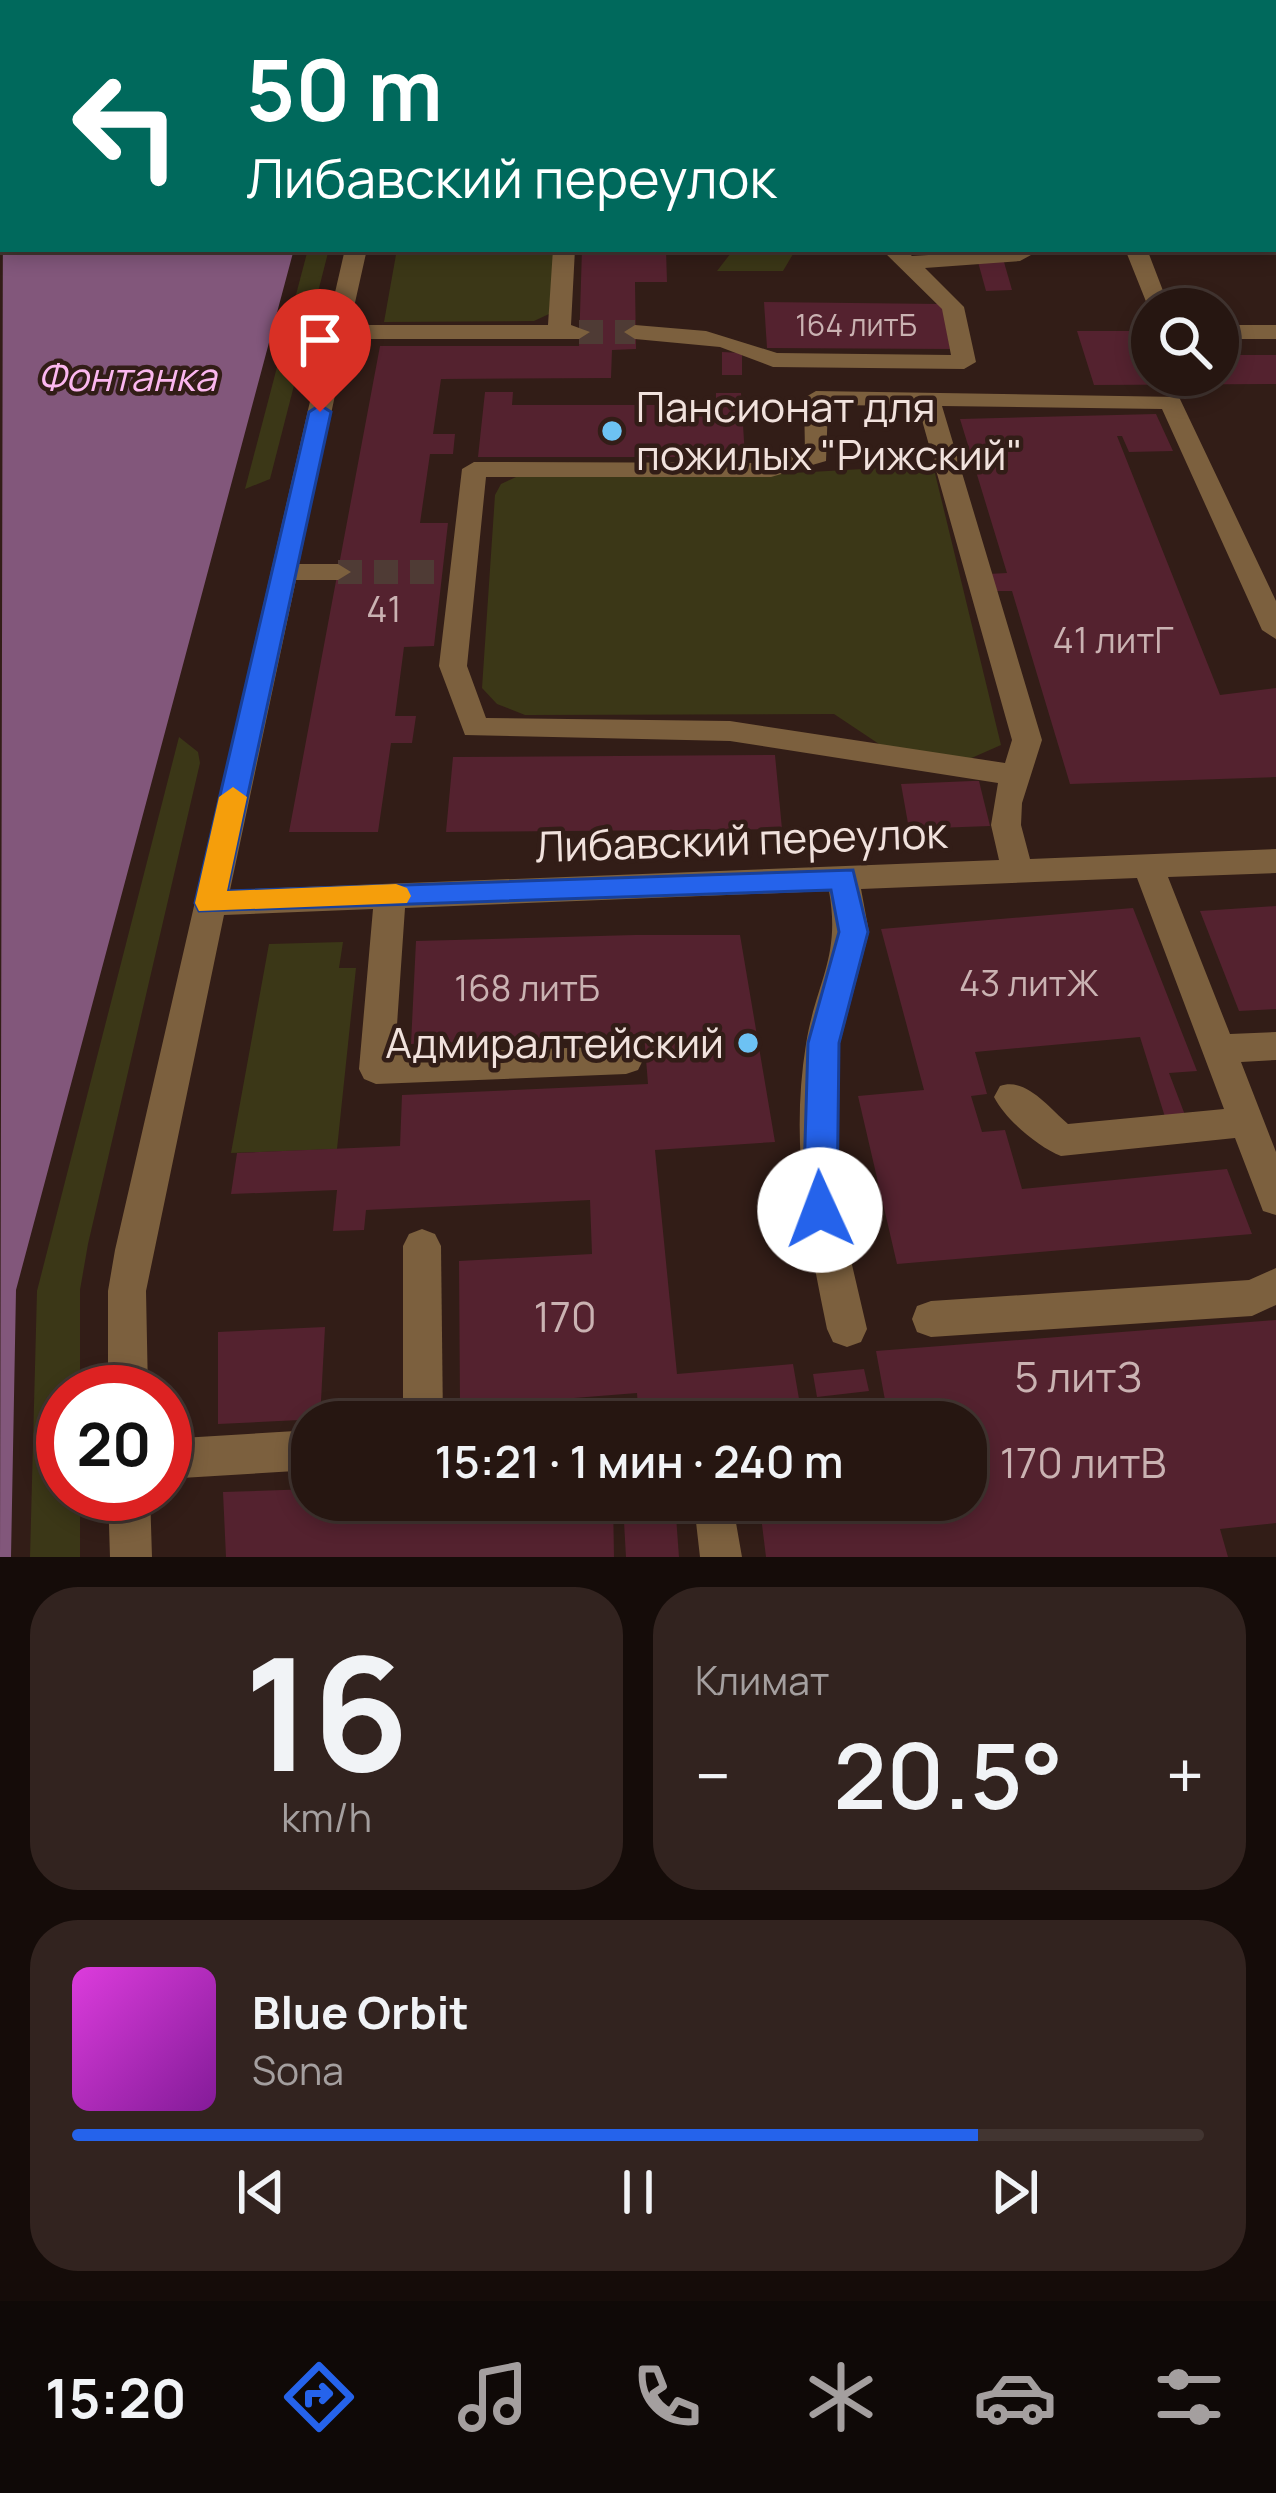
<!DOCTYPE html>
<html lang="ru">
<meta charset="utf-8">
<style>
body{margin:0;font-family:Manrope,sans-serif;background:#32231f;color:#f1f3f6;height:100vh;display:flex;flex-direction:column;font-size:45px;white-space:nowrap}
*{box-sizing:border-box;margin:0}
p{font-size:39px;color:#a49f9f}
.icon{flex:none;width:66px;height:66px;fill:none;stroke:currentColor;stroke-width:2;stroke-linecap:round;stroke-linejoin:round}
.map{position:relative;height:1557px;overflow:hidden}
.details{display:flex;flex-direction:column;gap:30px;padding:30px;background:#150c09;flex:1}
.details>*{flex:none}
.banner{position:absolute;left:0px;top:0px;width:1278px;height:252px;box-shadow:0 6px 18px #0003,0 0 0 3px #423531;background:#00695c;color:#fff;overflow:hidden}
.tools{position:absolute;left:1131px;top:288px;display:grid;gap:24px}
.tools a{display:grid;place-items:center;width:108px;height:108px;border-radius:50%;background:#261611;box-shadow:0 6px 18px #0003,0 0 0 3px #423531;font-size:60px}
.speed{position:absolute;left:36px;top:1365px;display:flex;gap:24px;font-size:60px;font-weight:700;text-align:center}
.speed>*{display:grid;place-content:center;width:156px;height:156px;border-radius:50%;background:#261611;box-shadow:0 6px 18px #0003,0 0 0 3px #423531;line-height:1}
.speed .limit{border:18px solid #d22;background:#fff;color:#111}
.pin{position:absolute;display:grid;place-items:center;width:102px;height:102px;color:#fff;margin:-123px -51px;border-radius:50% 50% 50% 0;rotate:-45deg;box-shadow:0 0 12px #0007}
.pin .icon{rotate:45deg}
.me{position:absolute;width:132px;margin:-66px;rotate:358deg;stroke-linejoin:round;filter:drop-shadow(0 0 9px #0008)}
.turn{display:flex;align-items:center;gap:42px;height:252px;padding:0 48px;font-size:54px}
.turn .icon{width:156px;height:156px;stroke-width:2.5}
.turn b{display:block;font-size:84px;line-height:102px}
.big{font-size:90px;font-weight:600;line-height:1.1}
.details .tile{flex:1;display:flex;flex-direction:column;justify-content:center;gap:18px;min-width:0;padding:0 42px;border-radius:48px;background:#32231f}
.details .dial{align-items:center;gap:0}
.dial b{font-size:156px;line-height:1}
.song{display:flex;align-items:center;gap:36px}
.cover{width:144px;height:144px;border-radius:18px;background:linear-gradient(135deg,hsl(300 70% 55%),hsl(290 70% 35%))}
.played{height:12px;border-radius:6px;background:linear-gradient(90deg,#2563eb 80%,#423531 80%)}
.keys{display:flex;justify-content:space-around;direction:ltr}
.heat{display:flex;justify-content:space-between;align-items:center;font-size:66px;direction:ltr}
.details .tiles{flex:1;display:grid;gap:30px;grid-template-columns:1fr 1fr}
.tile:last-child{grid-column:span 2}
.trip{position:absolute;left:291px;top:1401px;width:696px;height:120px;border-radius:48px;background:#261611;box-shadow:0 6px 18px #0003,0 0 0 3px #423531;font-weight:600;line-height:120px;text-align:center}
.dock{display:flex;height:192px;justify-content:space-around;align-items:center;background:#0f0907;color:#a49f9f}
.dock .icon{width:84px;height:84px}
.dock .selected{color:#2563eb}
.dock b{font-size:54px;color:#f1f3f6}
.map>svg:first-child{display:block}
.green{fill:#3b3717}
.water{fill:#82577b}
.building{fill:#54222f}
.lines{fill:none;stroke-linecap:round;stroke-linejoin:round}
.minor-tunnel{stroke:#4f3b35;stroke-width:24;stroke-dasharray:24 12;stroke-linecap:butt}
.minor{fill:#7c603e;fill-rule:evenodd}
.major{fill:#d69c51;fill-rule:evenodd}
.tram{stroke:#beada8;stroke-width:3}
.route{fill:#2563eb;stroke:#184099;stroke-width:3}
.slow{fill:#f59e0b}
.poi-dot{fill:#6dc2f3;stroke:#321d17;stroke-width:4.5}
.labels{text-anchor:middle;stroke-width:9;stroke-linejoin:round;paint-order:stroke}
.far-number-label{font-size:30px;fill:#cab2b2}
.number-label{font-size:36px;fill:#cab2b2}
.far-water-label{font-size:39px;font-style:italic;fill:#fbb7ef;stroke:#321d17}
.poi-label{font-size:42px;fill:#f1e2dd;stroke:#321d17;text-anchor:start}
.street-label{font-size:42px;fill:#f1e2dd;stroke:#321d17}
.near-number-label{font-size:42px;fill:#cab2b2}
</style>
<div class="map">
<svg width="1276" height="1557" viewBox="0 0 1276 1557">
<rect width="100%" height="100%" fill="#321d17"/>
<g class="green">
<polygon points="308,249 329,249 270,479 245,489"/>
<polygon points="397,249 555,249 549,314 534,321 384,322"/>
<polygon points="734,249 796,249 783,271 717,271"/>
<polygon points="933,465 1001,745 967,760 882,746 834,714 525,715 497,704 482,688 495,495 501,484 516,477 741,476"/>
<polygon points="179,737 198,752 200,763 88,1244 80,1290 80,1392 63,1392 63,1494 80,1494 80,1557 30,1557 37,1291"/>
<polygon points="343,942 339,968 356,968 337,1149 231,1153 269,944"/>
</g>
<polygon class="water" points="3,183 3,249 294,249 16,1290 11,1557 0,1557"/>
<g class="building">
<polygon points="582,249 666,249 667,282 635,282 636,349 612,350 611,378 441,379 433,434 455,434 453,454 430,454 420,523 448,523 434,646 404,647 395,716 416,716 412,743 391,743 378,832 289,832 380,346 579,346"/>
<polygon points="978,262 1004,262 1012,290 986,291"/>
<polygon points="764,302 942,304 950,349 767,348"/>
<polygon points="1077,331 1146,331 1152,375 1218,375 1218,355 1276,355 1276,384 1094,385"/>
<polygon points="722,352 742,353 742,375 722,375"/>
<polygon points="485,392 513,392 512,405 716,405 716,393 741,393 745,457 478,457"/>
<polygon points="1156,414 1173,451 1129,452 1122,436 1117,436 1220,695 1276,688 1276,777 1070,784 1012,591 994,591 988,574 1007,573 960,419"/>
<polygon points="775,755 782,829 446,832 453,757"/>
<polygon points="972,781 979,781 990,826 909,829 901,784"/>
<polygon points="1276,906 1276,1009 1239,1011 1200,911"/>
<polygon points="1133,908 1197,1071 1169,1073 1185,1115 1165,1117 1140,1037 975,1052 987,1094 971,1096 982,1132 1005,1130 1022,1189 1227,1169 1252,1234 897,1264 858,1096 924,1090 881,929"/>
<polygon points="635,935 740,935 775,1142 655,1150 677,1374 793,1364 803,1422 639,1422 637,1393 460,1407 459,1261 592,1254 590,1200 366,1210 364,1230 333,1231 337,1190 231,1194 237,1153 400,1146 402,1095 648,1084 644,1034 411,1044 416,941"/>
<polygon points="1276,1320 1276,1523 1220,1529 1228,1557 766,1557 759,1500 966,1500 966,1422 889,1422 876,1351"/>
<polygon points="325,1327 320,1419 218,1424 218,1332"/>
<polygon points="864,1369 869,1391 817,1397 813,1374"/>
<polygon points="312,1489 312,1500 613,1500 614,1557 226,1557 223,1492"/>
<polygon points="666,1501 676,1516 679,1557 626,1557 623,1504"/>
</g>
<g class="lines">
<g class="minor-tunnel">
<polyline points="579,332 635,332"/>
<polyline points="338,572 443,572"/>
</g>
<g class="minor">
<polygon points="367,0 385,0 387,3 369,3"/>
<polygon points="461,0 488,0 485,3"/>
<polygon points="571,0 621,0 623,3 574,3"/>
<polygon points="644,0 662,0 643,3"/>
<polygon points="865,0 884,0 863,3"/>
<rect x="0" y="65" width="3" height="11"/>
<rect x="1275" y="225" width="1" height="12"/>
<path d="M345,249H367L350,325H548L553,249H575L571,325L590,332L579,339H347L299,564H338L351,572L338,580H296L230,890L999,860L991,825L998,783L730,741L465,735L439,666L462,469L474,462L769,463L805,452L804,398L816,391L1179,397L1276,601V639L1262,630L1162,409L942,406L1042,740L1022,803L1021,825L1030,859L1276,849V873L1168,877L1230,1034L1276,1032V1060L1241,1062L1276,1152V1215L1263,1211L1235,1138L1061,1156C1038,1147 1005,1119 994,1097L1000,1086C1026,1077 1048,1107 1068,1124L1224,1109L1137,878L861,889L869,932L840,1043L836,1130L839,1209L867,1329L861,1342L847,1347L833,1342L827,1329C807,1233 790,1143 806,1044C816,982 841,958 829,891L405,908L395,1054L626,1046L638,1050L643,1060L638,1070L626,1074L376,1084L364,1079L359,1069L373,909L224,915L146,1291L148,1392H108V1291L115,1250ZM828,405L918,406L1012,740L1005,763L730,721L486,718L467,666L486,477H771L826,461Z"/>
<polygon points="881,249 904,249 912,256 1029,249 1031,255 1020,261 925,268 964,307 976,362 964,369 773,367 720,347 635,339 624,332 635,325 706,331 777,353 951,355 942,309"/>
<polygon points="1125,249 1147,249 1170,309 1152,309 1151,314"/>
<rect x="1218" y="325" width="58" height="14"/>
<polygon points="422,1229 435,1234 441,1246 443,1422 403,1422 403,1246 409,1234"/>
<polygon points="1276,1268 1276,1305 1252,1316 931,1337 917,1332 912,1319 917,1306 931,1301 1249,1280"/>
<polygon points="312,1430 312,1470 165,1479 165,1439"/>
<polygon points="108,1494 150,1494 152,1557 110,1557"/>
<polygon points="681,1500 732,1500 742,1557 700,1557 696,1522"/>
</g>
<g class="major">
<polygon points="1022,0 1060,0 1062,3 1025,3"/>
<polygon points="1150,0 1187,0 1189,3 1153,3"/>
<rect x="1275" y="11" width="1" height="10"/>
</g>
<g class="tram">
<polyline points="1067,0 1088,3"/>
<polyline points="1112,0 1133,3"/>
</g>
</g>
<polygon class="route" points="320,405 331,412 227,891 853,870 868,932 839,1043 837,1210 832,1220 820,1225 808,1220 803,1210 808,1043 839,932 831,890 199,911 195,903 309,412"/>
<polygon class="slow" points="233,787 247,797 227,891 396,884 407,888 411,896 407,903 199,911 195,903 219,797"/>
<g class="poi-dot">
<circle cx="612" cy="431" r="12"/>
<circle cx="748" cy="1043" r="12"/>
</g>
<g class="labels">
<g class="far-number-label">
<text x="856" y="336">164 литБ</text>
</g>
<g class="number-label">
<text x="384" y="622">41</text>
<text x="1113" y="653">41 литГ</text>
<text x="1029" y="996">43 литЖ</text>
<text x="527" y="1001">168 литБ</text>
</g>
<g class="far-water-label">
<text x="127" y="391">Фонтанка</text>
</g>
<g class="poi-label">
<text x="636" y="422">Пансионат для<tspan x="636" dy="48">пожилых "Рижский"</tspan></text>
<text x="724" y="1058" text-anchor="end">Адмиралтейский</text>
</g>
<g class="street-label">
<text transform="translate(741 840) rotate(-2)" y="15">Либавский переулок</text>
</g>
<g class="near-number-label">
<text x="565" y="1332">170</text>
<text x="1078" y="1392">5 литЗ</text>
<text x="1083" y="1478">170 литВ</text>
</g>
</g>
</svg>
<div class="tools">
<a><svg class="icon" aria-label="search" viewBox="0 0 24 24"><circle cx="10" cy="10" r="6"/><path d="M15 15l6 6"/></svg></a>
</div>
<div class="speed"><div class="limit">20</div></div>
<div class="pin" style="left:320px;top:412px;background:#d93025"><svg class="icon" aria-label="arrive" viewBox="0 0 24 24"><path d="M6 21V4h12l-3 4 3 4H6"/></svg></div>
<svg class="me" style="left:820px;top:1210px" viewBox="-20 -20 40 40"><circle r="19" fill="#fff"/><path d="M0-13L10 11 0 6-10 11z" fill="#2563eb"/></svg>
<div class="trip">15:21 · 1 мин · 240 m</div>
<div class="banner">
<div class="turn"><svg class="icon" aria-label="left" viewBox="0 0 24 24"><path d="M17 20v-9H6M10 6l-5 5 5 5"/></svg><div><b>50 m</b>Либавский переулок</div></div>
</div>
</div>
<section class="details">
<div class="tiles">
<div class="tile dial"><b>16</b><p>km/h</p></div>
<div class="tile"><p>Климат</p>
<div class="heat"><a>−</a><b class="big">20.5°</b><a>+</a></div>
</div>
<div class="tile">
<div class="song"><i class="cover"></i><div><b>Blue Orbit</b><p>Sona</p></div></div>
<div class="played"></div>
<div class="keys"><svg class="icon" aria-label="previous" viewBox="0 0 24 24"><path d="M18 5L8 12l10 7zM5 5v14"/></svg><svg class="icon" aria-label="pause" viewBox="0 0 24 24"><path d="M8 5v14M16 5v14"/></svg><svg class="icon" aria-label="next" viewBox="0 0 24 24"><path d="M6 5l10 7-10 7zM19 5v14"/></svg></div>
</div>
</div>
</section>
<nav class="dock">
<b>15:20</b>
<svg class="icon selected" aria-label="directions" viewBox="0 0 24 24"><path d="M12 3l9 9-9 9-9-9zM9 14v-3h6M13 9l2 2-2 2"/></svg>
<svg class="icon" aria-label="music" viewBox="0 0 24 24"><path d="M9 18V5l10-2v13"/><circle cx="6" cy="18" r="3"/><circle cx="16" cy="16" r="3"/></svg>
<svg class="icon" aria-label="phone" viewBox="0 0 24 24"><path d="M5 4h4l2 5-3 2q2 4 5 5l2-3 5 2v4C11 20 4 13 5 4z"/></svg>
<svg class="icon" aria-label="climate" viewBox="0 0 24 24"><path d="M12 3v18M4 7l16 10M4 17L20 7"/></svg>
<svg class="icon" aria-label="car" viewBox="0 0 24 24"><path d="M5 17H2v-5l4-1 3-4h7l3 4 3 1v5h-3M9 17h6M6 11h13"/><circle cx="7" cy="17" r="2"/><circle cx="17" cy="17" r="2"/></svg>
<svg class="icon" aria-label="filters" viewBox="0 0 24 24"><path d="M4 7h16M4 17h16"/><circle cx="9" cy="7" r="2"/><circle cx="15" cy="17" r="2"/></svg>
</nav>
